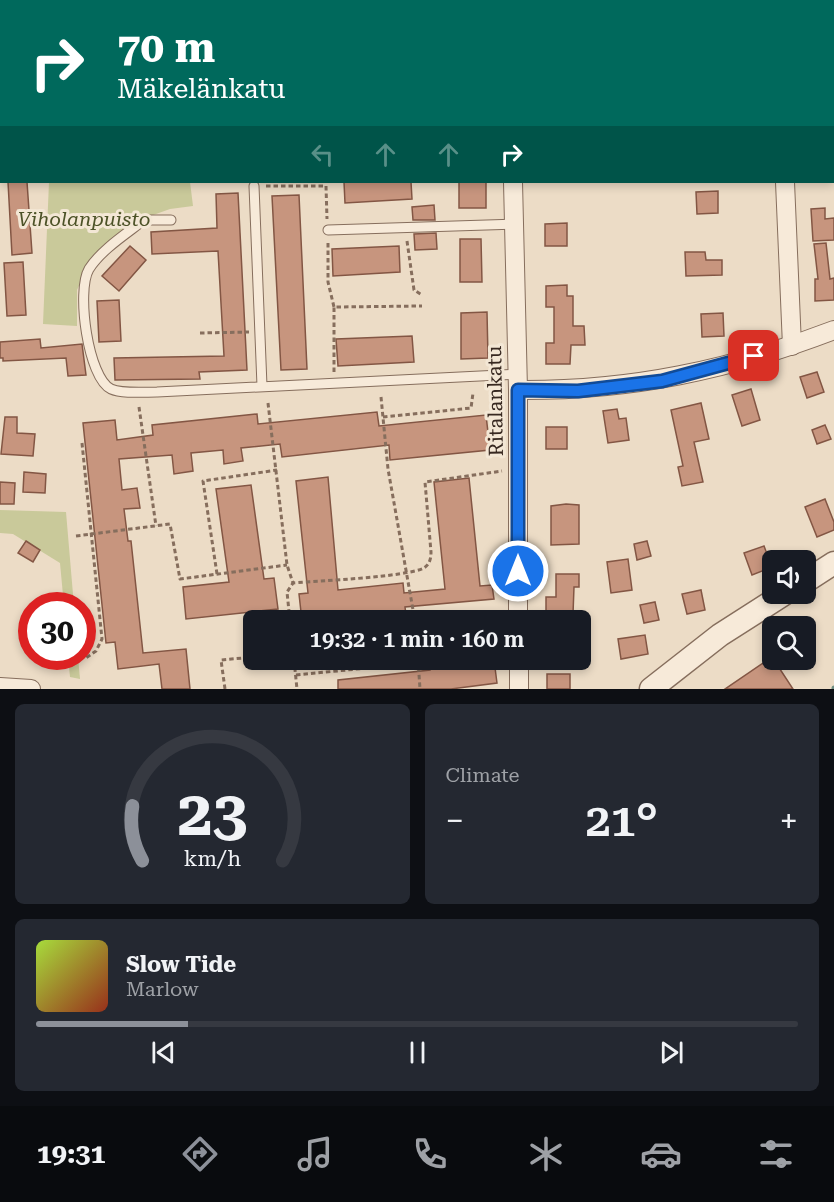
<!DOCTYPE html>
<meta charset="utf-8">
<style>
body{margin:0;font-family:"Roboto Serif",serif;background:#242831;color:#f1f3f6;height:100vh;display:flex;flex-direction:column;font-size:22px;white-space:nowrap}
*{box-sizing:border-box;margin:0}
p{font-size:20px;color:#9ea1a6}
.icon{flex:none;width:33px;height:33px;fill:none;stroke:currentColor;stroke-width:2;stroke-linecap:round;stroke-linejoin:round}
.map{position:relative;height:689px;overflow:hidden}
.details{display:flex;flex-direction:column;gap:15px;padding:15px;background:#0d0f14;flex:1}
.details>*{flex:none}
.top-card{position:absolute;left:0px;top:0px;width:834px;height:183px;box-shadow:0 3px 9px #0003;background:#00695c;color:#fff;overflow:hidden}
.buttons{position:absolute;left:762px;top:550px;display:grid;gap:12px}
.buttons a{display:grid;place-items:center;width:54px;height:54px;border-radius:9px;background:#171b24;box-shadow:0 3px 9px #0003;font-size:30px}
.speed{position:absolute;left:18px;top:592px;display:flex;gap:12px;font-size:30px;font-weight:700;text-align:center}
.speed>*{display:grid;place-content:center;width:78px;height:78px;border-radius:50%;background:#171b24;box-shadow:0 3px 9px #0003;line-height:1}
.speed .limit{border:9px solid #d22;background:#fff;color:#111}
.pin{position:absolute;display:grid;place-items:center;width:51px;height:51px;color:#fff;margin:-26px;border-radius:12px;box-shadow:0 3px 9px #0006}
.me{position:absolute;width:66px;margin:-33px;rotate:0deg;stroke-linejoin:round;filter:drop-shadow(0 0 4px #0008)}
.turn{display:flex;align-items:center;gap:21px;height:126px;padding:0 18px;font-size:27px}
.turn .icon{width:78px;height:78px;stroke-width:2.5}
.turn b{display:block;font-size:42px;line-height:51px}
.lanes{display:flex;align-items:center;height:57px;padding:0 18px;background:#0003;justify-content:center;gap:30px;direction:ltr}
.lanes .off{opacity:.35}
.big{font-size:45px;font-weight:600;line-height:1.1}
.details .tile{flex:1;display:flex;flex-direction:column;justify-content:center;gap:9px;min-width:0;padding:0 21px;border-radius:9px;background:#242831}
.details .dial{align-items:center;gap:0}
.dial svg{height:156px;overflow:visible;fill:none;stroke:#363941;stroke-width:7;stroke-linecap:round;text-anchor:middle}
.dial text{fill:#f1f3f6;stroke:none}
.song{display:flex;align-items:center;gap:18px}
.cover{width:72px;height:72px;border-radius:9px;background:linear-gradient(135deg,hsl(80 70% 55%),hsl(10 70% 35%))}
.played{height:6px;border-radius:3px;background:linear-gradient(90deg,#8c9099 20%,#363941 20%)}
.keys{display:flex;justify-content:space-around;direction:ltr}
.heat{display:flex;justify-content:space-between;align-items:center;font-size:33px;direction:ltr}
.details .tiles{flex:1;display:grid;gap:15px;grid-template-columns:1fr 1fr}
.tile:last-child{grid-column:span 2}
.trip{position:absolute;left:243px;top:610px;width:348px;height:60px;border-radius:9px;background:#171b24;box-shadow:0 3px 9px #0003;font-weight:600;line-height:60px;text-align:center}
.tab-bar{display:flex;height:96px;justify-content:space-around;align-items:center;background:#090b0e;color:#9ea1a6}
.tab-bar .icon{width:42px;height:42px}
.tab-bar .on{color:#8c9099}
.tab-bar b{font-size:27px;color:#f1f3f6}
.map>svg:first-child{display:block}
.green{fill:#c9c99a}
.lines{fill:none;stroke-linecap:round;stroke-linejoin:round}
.stream{stroke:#6e8d82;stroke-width:5}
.building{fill:#c7957e;stroke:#835644;stroke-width:1.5}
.service-casing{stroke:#866e5d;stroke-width:11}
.minor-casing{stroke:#866e5d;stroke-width:20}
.tertiary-casing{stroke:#866e5d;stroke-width:25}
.path{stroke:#866e5d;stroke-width:3;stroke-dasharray:4.5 3;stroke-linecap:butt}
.service{stroke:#f7ead9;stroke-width:9}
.minor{stroke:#f7ead9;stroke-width:18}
.tertiary{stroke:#f7ead9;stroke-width:22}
.route-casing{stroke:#114b97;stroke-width:15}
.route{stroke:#1a73e8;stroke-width:10}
.labels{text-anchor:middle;stroke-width:6;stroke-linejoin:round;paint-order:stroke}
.park-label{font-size:20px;font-style:italic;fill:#4c5227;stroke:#f3e7d5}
.street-label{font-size:20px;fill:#372820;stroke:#f3e7d5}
</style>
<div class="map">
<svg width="834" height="689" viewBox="0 0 834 689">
<rect width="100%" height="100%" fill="#ecdcc6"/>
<g class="green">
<polygon points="49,182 190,182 193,206 170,209 142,219 88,266 77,290 77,326 43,324"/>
<polygon points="0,510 66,512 74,606 64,606 60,563 13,534 0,533"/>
<polygon points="68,657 78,657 80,679 70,677"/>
</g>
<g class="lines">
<polyline class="stream" points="834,689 834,688"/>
</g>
<g class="building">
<polygon points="8,182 27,182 32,253 12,255"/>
<polygon points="344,182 411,182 412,199 345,203"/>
<rect x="459" y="182" width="27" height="26"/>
<polygon points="718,191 718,213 697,214 696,192"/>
<polygon points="238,193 247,370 199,372 200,379 115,380 114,358 224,356 218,251 152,254 151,232 217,228 216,194"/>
<polygon points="299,195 307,369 281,370 272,196"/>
<polygon points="434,205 435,220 413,220 412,207"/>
<polygon points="825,208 825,219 834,218 834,240 813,241 811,209"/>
<polygon points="567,223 567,246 545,246 545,224"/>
<polygon points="436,233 437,249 415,250 414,234"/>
<polygon points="460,239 481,239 482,282 460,282"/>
<polygon points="826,243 830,279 834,278 834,300 815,301 815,279 818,279 814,244"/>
<polygon points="130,246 146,260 119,291 102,276"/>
<polygon points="399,246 400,272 333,276 332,249"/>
<polygon points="685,252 705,252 706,260 722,260 722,275 686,276"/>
<polygon points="23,262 26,315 7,316 4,263"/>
<polygon points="567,285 567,296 573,296 573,326 584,326 585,345 571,345 570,364 546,364 546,343 554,343 554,307 546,307 546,286"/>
<polygon points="119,300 121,341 99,342 97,301"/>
<polygon points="487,312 488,358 461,359 461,313"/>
<polygon points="723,313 724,336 702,337 701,314"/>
<polygon points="412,336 414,362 338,366 336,339"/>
<polygon points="40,339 41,348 82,344 86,375 68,376 66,358 3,361 3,358 0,358 0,342"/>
<polygon points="817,372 824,392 807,398 800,377"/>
<polygon points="751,389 760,420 742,426 732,395"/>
<polygon points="701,403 709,439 694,442 703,482 682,486 678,467 683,466 671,410"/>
<polygon points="617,409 619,419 626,418 629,440 608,443 603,411"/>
<polygon points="377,412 379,426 486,415 490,450 390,460 389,445 282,457 280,444 241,448 243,461 224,464 223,450 191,453 193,471 174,474 172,455 119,459 122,490 137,488 140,508 124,509 128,541 131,541 143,653 186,649 190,689 162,689 159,664 118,669 115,642 106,643 83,423 115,420 117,440 153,435 152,425 257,414 258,424"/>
<polygon points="5,417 17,417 17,433 35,434 33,456 1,454"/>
<polygon points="825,425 831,439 817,444 812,430"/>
<rect x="546" y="427" width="21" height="22"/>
<polygon points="24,472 46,474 45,493 23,492"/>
<polygon points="328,477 338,590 403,583 404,593 445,589 434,482 469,478 480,586 492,585 494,599 405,607 406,615 349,621 302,621 299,594 308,593 296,481"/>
<polygon points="0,482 15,483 14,504 0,504"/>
<polygon points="251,485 264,579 274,578 278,609 186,619 183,587 229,582 216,489"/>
<polygon points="825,499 834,522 834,530 817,537 805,507"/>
<polygon points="566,504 579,505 579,544 551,545 551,506"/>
<polygon points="26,541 40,550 33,562 18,553"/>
<polygon points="647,541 651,556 637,560 634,544"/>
<polygon points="764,546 772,567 752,575 744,553"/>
<polygon points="628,559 632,590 611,593 607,562"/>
<polygon points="556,574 579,574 579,587 574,587 573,614 568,614 568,621 546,621 546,597 556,597"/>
<polygon points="701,590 705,610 687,614 682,594"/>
<polygon points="655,602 659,620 644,623 640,605"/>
<polygon points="645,635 648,654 621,659 618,639"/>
<polygon points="772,657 793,689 725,689"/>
<polygon points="429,660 494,660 497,683 451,689 338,689 338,680 430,670"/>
<rect x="547" y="674" width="23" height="15"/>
</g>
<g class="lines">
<g class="service-casing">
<g id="service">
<polyline points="36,0 36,2"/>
<polyline points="254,186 262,386"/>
<path d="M171,220H144C126,234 101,250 89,269C76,291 88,378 111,389C122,394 144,392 157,392L518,374"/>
<polyline points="328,230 514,224"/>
</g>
</g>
<g class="minor-casing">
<g id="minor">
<polyline points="508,0 508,2"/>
<polyline points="832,2 834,2"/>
<polyline points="513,182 518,390 518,621"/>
<polyline points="785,182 792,346"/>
<path d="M518,390C630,391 730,370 834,330"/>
<polyline points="519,660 519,689"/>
<polyline points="0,687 31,689"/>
</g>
</g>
<g class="tertiary-casing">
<g id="tertiary">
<polyline points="806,581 834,563"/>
<polyline points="651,689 720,635 784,594"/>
</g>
</g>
<g class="path">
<polyline points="420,0 420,2"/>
<polyline points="639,0 639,2"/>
<polyline points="781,0 782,2"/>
<polyline points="0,52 2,52"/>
<polyline points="266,186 326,186 327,219"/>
<polyline points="407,241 414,290 422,295"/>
<polyline points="328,243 328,282 334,307"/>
<polyline points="200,333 249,332"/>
<polyline points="334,372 334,307 422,306"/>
<polyline points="381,397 388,469 415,621"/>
<path d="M268,403L287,565L293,583C317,581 407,577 424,568C430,564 431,558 431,552L425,482L502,471"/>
<polyline points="139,407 156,526"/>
<polyline points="383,417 471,408 473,393"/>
<polyline points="82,443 102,639 96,651 86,658"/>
<polyline points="76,536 170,524 180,579 287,565"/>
<polyline points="217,574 203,481 277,470"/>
<polyline points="290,621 287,592 293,583"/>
<polyline points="294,660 297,689"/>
<polyline points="418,660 420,689"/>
<polyline points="296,675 418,663"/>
<polyline points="225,689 221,660 254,657"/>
</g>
<use href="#service" class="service"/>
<use href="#minor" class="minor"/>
<use href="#tertiary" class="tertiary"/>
</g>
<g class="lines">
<g class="route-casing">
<polyline id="route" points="518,571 518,390 578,391 662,381 754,356"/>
</g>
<use href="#route" class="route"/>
</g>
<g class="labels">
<g class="park-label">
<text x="84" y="226">Viholanpuisto</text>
</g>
<g class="street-label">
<text transform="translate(495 401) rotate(-91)" y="7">Ritalankatu</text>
</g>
</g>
</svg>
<div class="buttons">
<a><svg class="icon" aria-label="sound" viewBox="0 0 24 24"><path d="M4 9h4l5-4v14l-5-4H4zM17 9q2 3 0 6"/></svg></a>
<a><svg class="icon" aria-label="search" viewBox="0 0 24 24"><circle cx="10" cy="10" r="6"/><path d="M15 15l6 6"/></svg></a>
</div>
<div class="speed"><div class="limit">30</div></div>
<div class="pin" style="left:754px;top:356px;background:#d93025"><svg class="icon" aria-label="arrive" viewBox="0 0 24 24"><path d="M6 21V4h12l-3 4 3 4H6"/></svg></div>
<svg class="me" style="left:518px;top:571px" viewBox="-20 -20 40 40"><circle r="17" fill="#1a73e8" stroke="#fff" stroke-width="3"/><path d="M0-11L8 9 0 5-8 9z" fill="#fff"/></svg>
<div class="trip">19:32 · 1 min · 160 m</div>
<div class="top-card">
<div class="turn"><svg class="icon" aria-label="right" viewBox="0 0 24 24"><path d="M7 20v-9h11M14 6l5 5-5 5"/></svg><div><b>70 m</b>Mäkelänkatu</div></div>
<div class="lanes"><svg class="icon off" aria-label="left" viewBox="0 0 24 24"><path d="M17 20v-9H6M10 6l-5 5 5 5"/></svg><svg class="icon off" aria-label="ahead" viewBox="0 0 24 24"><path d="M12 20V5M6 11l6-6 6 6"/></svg><svg class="icon off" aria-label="ahead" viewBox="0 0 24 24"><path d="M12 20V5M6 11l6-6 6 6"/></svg><svg class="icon" aria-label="right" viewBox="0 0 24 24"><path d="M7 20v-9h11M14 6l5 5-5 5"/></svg></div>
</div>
</div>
<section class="details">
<div class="tiles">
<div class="tile dial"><svg viewBox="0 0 100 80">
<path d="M14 69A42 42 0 1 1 86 69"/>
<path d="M14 69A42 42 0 0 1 9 41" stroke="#8c9099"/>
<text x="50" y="56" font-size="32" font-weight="700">23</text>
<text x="50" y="72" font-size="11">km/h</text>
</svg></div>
<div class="tile"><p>Climate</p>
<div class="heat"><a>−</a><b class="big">21°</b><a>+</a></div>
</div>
<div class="tile">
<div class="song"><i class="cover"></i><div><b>Slow Tide</b><p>Marlow</p></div></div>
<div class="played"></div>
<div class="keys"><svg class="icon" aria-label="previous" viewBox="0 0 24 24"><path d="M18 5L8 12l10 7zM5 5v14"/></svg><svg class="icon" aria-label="pause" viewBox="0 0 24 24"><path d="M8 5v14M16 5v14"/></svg><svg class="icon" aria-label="next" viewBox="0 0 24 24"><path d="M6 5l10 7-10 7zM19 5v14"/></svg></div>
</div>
</div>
</section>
<nav class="tab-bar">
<b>19:31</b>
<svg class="icon on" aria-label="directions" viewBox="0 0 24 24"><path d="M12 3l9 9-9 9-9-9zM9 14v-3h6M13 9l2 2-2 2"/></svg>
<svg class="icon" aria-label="music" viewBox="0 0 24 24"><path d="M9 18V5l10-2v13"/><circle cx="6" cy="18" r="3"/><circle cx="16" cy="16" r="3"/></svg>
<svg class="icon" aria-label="phone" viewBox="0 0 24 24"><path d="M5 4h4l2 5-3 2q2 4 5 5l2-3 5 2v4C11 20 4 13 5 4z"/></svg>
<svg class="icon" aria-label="climate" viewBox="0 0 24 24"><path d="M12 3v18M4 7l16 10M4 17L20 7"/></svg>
<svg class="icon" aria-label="car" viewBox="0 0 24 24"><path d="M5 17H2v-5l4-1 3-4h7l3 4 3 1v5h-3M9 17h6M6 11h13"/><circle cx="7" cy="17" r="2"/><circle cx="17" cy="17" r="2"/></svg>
<svg class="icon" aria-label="filters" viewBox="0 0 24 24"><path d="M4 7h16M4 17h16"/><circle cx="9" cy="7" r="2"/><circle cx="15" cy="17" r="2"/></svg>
</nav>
